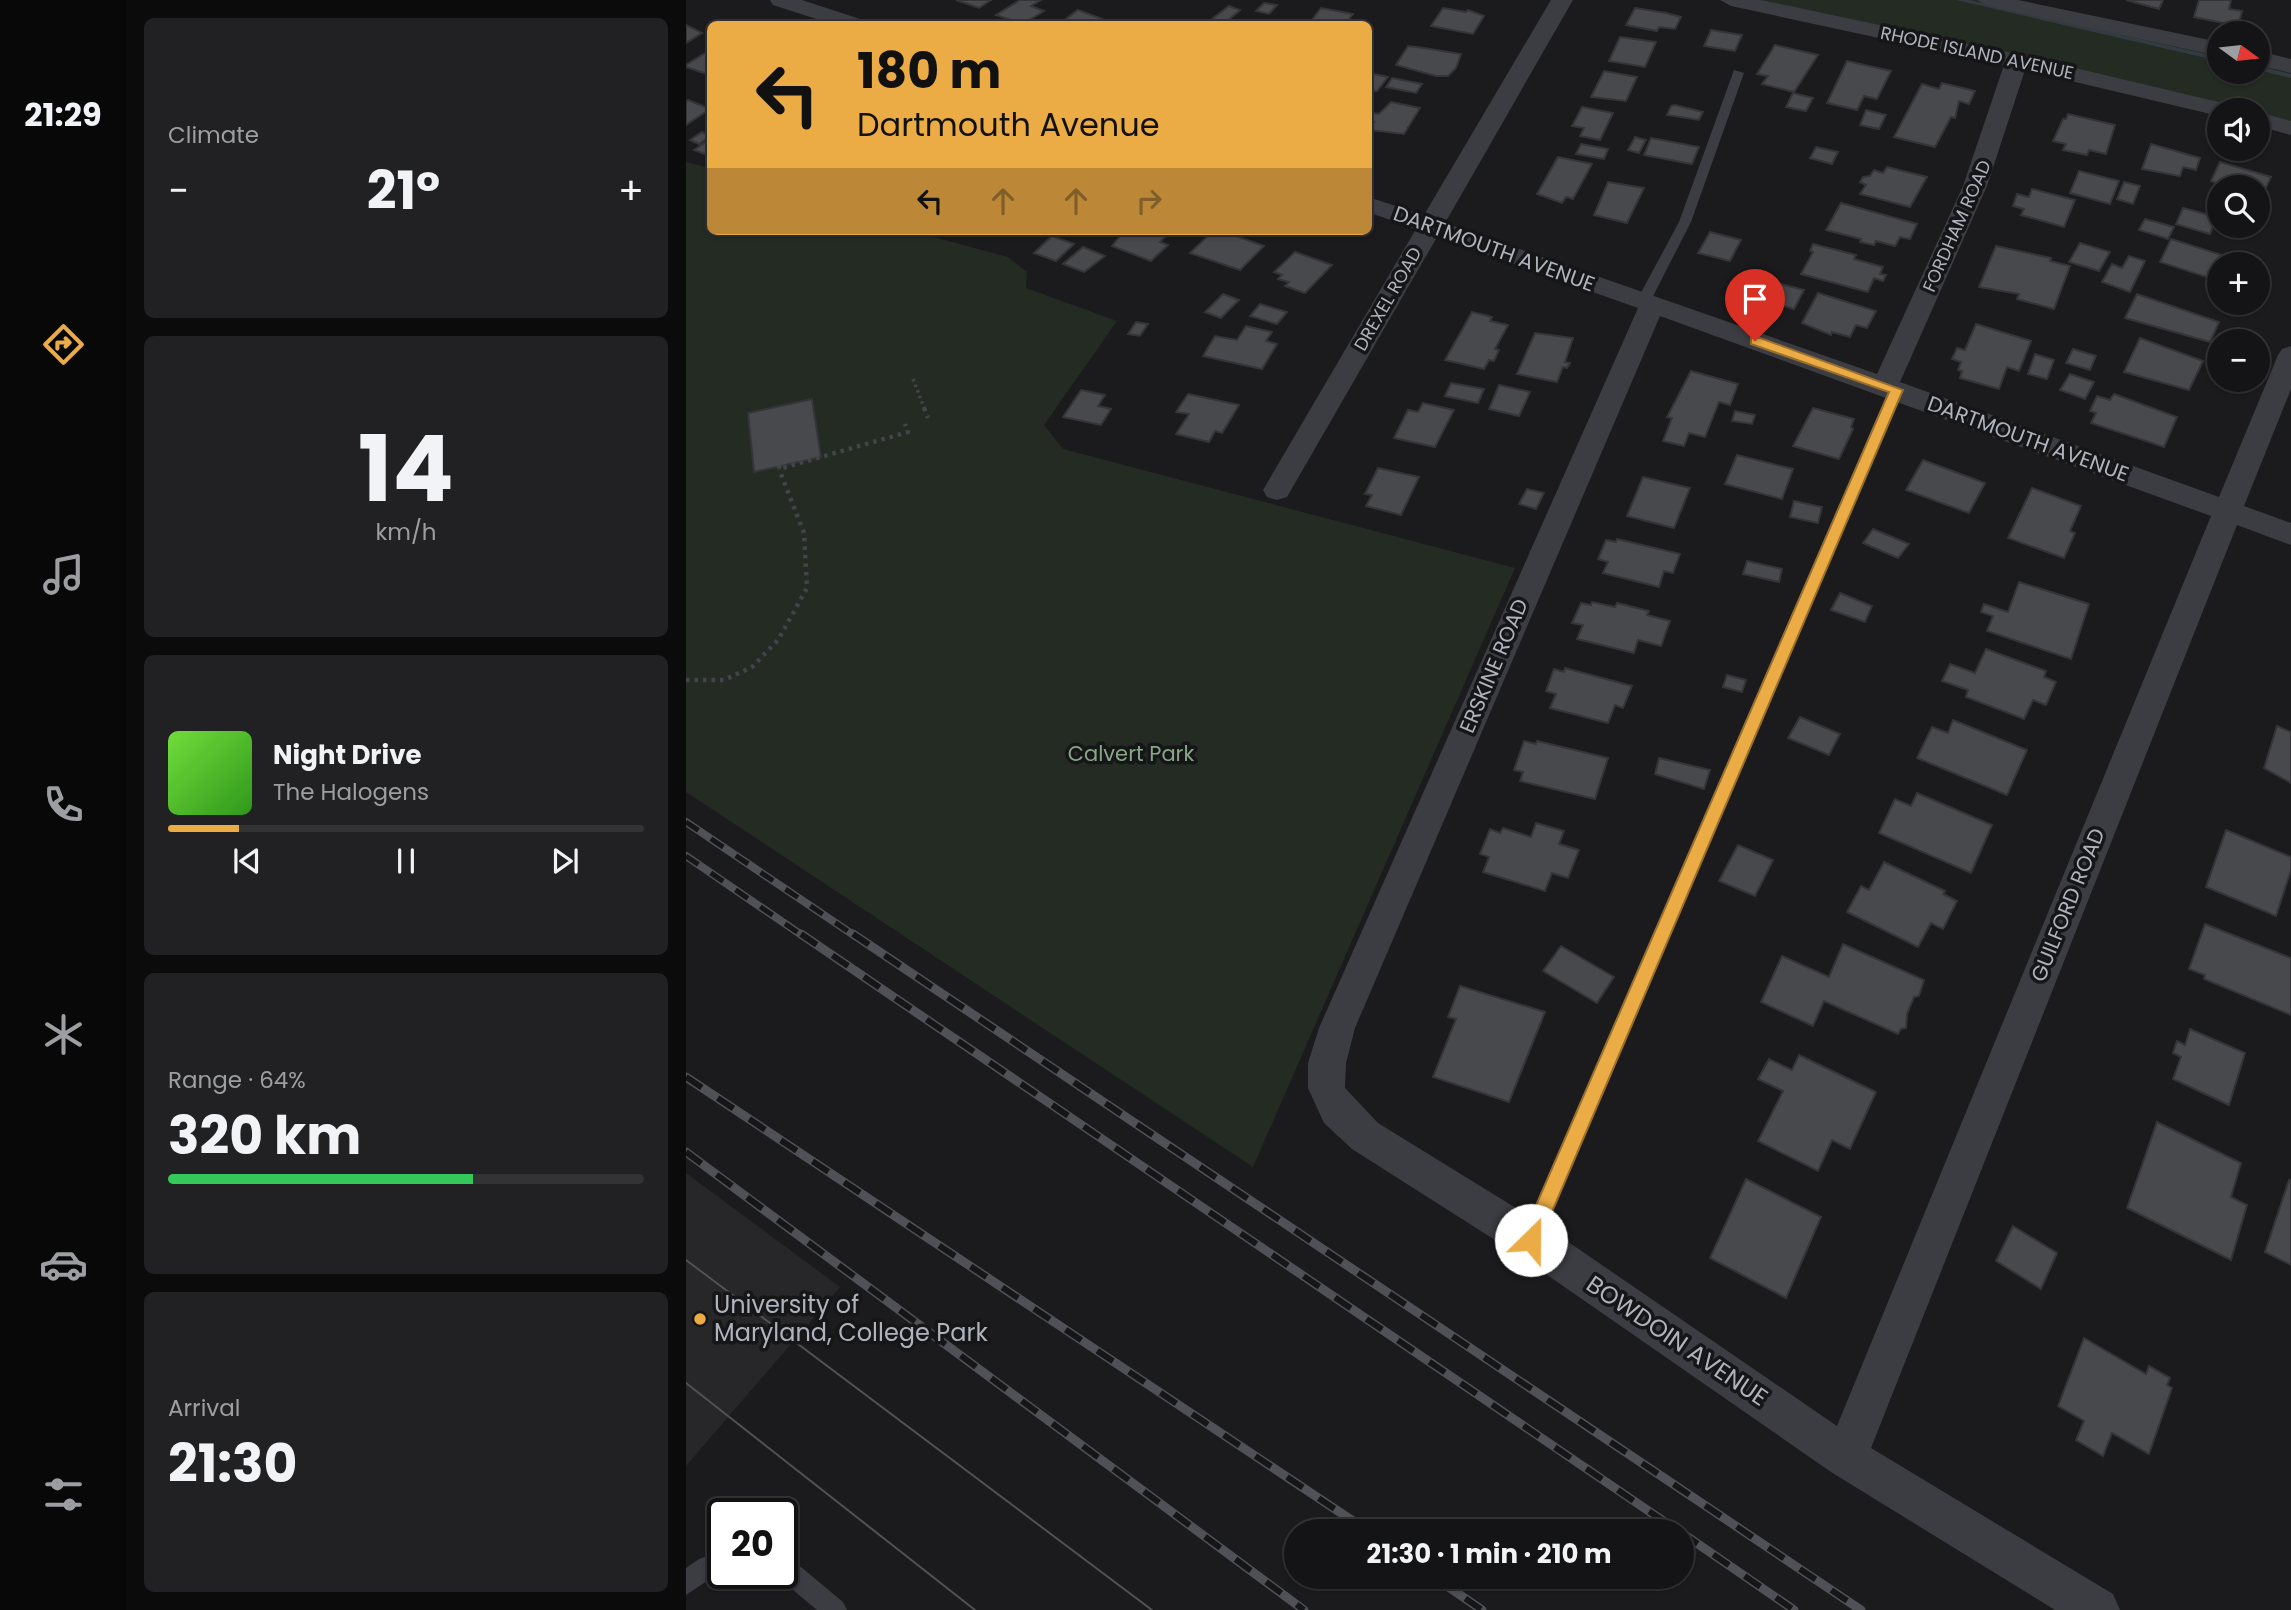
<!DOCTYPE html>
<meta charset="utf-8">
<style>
body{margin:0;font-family:Poppins,sans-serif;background:#212123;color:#f1f3f6;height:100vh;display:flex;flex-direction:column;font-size:26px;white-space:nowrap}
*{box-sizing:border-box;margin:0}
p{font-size:23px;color:#9d9ea1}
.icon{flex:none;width:38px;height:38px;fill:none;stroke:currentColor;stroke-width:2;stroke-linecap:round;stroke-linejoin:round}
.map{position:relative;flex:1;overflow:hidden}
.panel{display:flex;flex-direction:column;gap:18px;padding:18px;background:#0b0b0c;width:560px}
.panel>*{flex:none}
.banner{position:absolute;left:21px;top:21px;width:665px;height:214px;border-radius:10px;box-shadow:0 2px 5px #0004,0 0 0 2px #333335;background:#ebab45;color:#111;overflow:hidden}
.needle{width:46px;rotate:105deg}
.fabs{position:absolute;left:1521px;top:21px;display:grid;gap:14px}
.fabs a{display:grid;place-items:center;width:63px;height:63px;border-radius:50%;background:#141416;box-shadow:0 2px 5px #0004,0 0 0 2px #333335;font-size:35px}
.speed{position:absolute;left:21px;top:1498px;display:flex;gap:14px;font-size:35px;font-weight:700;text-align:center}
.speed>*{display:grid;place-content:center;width:91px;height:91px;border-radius:50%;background:#141416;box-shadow:0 2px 5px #0004,0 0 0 2px #333335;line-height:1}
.speed .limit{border:4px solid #111;border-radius:10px;background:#fff;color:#111}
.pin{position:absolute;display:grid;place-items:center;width:60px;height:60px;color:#fff;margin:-72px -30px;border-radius:50% 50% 50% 0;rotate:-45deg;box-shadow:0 0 7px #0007}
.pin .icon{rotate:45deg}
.me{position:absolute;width:77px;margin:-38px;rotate:23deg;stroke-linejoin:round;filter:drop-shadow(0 0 5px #0008)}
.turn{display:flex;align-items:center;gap:24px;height:147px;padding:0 35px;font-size:32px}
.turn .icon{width:91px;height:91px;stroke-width:2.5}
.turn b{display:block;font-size:49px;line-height:60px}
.lanes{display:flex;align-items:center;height:66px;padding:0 35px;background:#0003;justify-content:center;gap:35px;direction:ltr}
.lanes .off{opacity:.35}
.big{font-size:52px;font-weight:700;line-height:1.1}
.panel .card{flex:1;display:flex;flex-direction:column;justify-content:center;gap:10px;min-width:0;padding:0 24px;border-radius:10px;background:#212123}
.panel .dial{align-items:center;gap:0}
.dial b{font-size:91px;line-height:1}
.song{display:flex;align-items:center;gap:21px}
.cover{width:84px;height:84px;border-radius:10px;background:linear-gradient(135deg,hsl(100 70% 55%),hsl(110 70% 35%))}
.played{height:7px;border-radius:4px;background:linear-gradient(90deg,#ebab45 15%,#333335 15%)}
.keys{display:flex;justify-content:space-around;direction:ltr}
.heat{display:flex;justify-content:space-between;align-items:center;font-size:38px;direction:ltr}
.charge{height:10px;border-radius:5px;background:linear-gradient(90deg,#34c759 64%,#333335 0)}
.trip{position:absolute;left:598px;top:1519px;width:410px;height:70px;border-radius:35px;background:#141416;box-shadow:0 2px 5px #0004,0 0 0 2px #333335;font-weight:700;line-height:70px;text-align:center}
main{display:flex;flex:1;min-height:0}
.tab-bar{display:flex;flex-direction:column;width:126px;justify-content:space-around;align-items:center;background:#080809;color:#9d9ea1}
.tab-bar .icon{width:49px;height:49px}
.tab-bar .selected{color:#ebab45}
.tab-bar b{font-size:32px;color:#f1f3f6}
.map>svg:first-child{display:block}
.built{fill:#27272a}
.green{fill:#232b23}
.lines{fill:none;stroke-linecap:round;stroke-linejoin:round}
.stream{fill:#313b41;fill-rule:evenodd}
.building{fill:#48494d;stroke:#353539;stroke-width:2}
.path-far1{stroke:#424449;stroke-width:3.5;stroke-dasharray:2.5 3.5;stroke-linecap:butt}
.path{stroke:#424449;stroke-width:4.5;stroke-dasharray:3.5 5;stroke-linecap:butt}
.lane{fill:#3c3d42;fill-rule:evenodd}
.street{fill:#3c3d42;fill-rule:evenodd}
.tram{stroke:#4f5157;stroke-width:2}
.rail-far1-casing{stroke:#4f5157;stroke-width:8}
.rail-casing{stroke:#4f5157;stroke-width:9}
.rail-far1{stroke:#161618;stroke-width:5;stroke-dasharray:15;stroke-linecap:butt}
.rail{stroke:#161618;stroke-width:6;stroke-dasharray:19;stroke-linecap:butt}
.route{fill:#ebab45;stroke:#996f2d;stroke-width:2}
.poi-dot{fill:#ebab45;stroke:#161618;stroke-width:2.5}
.labels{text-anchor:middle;stroke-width:7;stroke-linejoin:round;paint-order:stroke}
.far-street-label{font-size:18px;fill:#aeb3bc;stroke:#161618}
.street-label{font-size:21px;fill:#aeb3bc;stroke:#161618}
.park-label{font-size:21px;fill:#86a686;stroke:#161618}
.near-poi-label{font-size:24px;fill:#aeb3bc;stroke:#161618;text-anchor:start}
.near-street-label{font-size:24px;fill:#aeb3bc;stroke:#161618}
</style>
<main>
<nav class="tab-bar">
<b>21:29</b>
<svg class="icon selected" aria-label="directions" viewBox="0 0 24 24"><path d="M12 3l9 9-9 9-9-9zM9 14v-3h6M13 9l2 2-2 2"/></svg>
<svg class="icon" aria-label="music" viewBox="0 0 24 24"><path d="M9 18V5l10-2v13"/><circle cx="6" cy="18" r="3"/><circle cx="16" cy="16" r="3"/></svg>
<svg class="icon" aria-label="phone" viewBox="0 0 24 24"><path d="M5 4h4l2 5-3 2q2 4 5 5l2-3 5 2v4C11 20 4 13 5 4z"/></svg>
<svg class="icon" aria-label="climate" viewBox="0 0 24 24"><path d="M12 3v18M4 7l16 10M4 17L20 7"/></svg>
<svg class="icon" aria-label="car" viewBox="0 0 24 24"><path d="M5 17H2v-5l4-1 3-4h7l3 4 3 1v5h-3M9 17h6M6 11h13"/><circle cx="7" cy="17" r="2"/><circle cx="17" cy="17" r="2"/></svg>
<svg class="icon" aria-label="filters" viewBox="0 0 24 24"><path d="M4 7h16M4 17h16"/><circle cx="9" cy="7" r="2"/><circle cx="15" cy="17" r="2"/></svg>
</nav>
<section class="panel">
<div class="card"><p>Climate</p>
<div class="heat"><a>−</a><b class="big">21°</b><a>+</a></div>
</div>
<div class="card dial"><b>14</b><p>km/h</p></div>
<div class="card">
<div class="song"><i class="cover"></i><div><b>Night Drive</b><p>The Halogens</p></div></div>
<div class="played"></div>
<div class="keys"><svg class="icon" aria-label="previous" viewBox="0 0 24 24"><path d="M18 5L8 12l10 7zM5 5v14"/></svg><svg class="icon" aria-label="pause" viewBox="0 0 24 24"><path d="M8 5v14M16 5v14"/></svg><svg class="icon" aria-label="next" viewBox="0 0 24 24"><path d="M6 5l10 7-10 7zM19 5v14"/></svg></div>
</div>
<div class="card"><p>Range · 64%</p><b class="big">320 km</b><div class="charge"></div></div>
<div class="card"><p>Arrival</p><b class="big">21:30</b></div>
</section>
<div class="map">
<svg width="1605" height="1610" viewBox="0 0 1605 1610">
<rect width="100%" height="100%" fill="#1b1b1d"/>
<polygon class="built" points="0,1173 154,1287 0,1466"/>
<g class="green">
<polygon points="1051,0 1302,0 1533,49 1533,72 1572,72 1572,58 1605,66 1605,123 1572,114 1572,110 1557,110 1442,82"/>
<polygon points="0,162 24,168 24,231 225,231 322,257 341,272 340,288 431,321 358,425 377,449 829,568 567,1167 0,792"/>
</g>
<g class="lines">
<g class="stream">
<polygon points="1270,0 1284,0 1533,57 1533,61"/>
<polygon points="1572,66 1605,74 1605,78 1572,70"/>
</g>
</g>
<g class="building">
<polygon points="270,0 305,0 293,8"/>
<polygon points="334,0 355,0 345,6 358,11 337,24 310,15"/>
<polygon points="1440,0 1477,0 1473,9"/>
<polygon points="1513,0 1545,0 1543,9 1556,11 1552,26 1508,17"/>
<polygon points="578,3 591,5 583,14 570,11"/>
<polygon points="543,6 554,10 538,24 522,22"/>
<polygon points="635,8 667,14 659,24 623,24"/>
<polygon points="757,8 780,12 782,10 798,16 787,34 745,26"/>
<polygon points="949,8 980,13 995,17 989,29 973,27 971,31 940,25"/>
<polygon points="392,10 419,20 413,24 373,24"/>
<polygon points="0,25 16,33 0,43"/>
<polygon points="1025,30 1056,35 1049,51 1018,46"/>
<polygon points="934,37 970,42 959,67 923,61"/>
<polygon points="1089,45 1132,55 1108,92 1076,84 1082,76 1071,74"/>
<polygon points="722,46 738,48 775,54 770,68 762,76 750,76 710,65"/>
<polygon points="24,50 24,75 0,67 0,65"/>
<polygon points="1161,61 1205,71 1191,99 1178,96 1171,110 1141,103"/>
<polygon points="918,71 951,77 940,101 905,97"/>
<polygon points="688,74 702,77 691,91 682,90 682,81"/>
<polygon points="706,78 736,84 730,93 700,87"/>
<polygon points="1256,83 1289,91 1283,104 1273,101 1269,118 1265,117 1249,147 1208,137 1236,84 1253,89"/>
<polygon points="1107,93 1127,98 1120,111 1100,107"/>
<polygon points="2,100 24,109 0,125 0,102"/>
<polygon points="705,102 734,108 718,134 683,130 688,122 682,121 687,113 693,114"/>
<polygon points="989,105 1017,112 1013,120 981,115 985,106"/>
<polygon points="896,107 927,113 914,140 894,136 898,128 886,126"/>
<polygon points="1180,110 1200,115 1193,129 1174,125"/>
<polygon points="1382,114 1429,125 1420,154 1403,150 1401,155 1377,150 1380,144 1367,141 1377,119 1380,119"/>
<polygon points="16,132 24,136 13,144 4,140"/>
<polygon points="949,137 960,140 953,153 942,150"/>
<polygon points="965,138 1013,147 1006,164 958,155"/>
<polygon points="24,139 24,150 19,154 8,150"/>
<polygon points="895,144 922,149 918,159 890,154"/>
<polygon points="1465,144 1514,158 1510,170 1497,167 1494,176 1456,169"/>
<polygon points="1130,147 1152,152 1146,164 1124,158"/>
<polygon points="872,157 906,164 887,199 880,197 876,203 851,194"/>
<polygon points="1534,162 1585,177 1572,204 1572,187 1534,187 1535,185 1525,181"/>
<polygon points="1201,167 1241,177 1224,207 1174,194 1180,185 1174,182 1177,177 1184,176 1188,170 1197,173"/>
<polygon points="1393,171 1433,181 1424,204 1384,193"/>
<polygon points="922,182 958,188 941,223 908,215"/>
<polygon points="1438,182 1454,186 1447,204 1431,199"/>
<polygon points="1346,189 1389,200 1378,227 1335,215 1338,209 1327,206 1331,194 1343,197"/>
<polygon points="1155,203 1231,224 1224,239 1214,237 1209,246 1190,241 1188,245 1174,242 1175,239 1140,230"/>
<polygon points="1497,208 1531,217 1524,234 1490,224"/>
<polygon points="1459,219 1488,227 1482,239 1453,230"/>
<polygon points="438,231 437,231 485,231 474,242 482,245 465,261 426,246"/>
<polygon points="527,231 536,231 578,246 554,270 504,253"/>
<polygon points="1024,232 1055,240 1044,261 1012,253"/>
<polygon points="366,236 388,244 370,261 348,253"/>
<polygon points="1485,239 1548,259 1559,264 1533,264 1533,281 1474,262"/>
<polygon points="1394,243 1424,252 1413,271 1383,262"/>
<polygon points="1127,244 1170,255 1168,259 1197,267 1194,274 1200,275 1197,281 1188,278 1182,292 1115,274 1127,252 1124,251"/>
<polygon points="1310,246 1365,258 1364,261 1384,266 1368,309 1331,299 1333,294 1293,287"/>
<polygon points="397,247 419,256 398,272 377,264"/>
<polygon points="609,252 646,265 619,293 599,286 603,282 592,279 596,275 588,272"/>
<polygon points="1443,256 1459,261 1444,292 1416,282 1426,264 1436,268"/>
<polygon points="1091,283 1118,290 1108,309 1081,301"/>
<polygon points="1132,293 1190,311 1181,328 1170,325 1164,337 1146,332 1145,335 1116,323"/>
<polygon points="537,294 553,300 535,318 519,312"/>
<polygon points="1451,294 1533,322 1524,342 1439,318"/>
<polygon points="574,304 601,312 591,324 564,316"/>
<polygon points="786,312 806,317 804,321 822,325 809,349 813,350 808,361 803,360 798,369 759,360"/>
<polygon points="450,322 462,324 454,336 442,334"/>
<polygon points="1290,324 1345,341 1333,371 1321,367 1313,389 1274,378 1276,371 1272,370 1275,362 1266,359 1271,348 1279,350"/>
<polygon points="560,326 586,332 580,341 591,344 576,369 517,356 529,336 551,340"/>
<polygon points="849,333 887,338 879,362 884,363 881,368 877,367 871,382 831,374"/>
<polygon points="1454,338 1517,361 1503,390 1438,372"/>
<polygon points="1387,349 1410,356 1404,370 1380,363"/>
<polygon points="1349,354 1368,360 1361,379 1342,374"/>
<polygon points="1005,371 1052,384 1044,405 1033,402 1019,437 1003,433 998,446 977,441 986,418 981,417"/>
<polygon points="1384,374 1408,382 1399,399 1374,390"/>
<polygon points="765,383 798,389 792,403 759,396"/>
<polygon points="813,385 844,392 833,416 803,409"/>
<polygon points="395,390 419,395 412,406 425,409 415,425 377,417"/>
<polygon points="502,394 553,405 536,433 529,431 523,442 490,434 503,414 490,412"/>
<polygon points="1428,394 1491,417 1478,447 1405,423 1410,413 1404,411 1411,396 1424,400"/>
<polygon points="126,399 135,457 68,472 62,413"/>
<polygon points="737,403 768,410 749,447 708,438 722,410 732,412"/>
<polygon points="1127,408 1168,419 1165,427 1167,429 1153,459 1107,446"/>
<polygon points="1049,411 1069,415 1066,424 1046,421"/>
<polygon points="1051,455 1107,469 1096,499 1039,484"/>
<polygon points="1237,460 1299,483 1283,513 1220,490"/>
<polygon points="692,468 733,477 715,515 680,506 686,495 679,494"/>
<polygon points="957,477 1004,488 988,528 941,516"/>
<polygon points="1346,488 1395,506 1384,531 1389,533 1378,558 1322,538"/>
<polygon points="841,489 858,493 850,509 833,504"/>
<polygon points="1108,501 1136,507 1132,523 1104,517"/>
<polygon points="1187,529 1223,544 1212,558 1177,543"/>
<polygon points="931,539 994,554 987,573 978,571 973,587 917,573 922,562 912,559 920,540 930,542"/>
<polygon points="1061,561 1096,569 1093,582 1057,574"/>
<polygon points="1333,582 1403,604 1385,659 1301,631 1307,616 1295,612 1298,604 1322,612"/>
<polygon points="1154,593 1186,606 1179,622 1145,610"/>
<polygon points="906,602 929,607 931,603 963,611 961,615 984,621 975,646 952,640 948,653 891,639 897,625 886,623 895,603 905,605"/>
<polygon points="1300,649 1360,671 1358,677 1370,682 1360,705 1347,700 1338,719 1280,697 1282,690 1256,681 1264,664 1289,673"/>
<polygon points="879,668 946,686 937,708 929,705 922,723 864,708 870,694 860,691 868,669 878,672"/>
<polygon points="1041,675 1060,680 1056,692 1037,687"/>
<polygon points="1114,717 1154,734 1143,755 1102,738"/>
<polygon points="1267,720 1341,750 1321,795 1231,758 1246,727 1262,733"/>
<polygon points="1591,726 1605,732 1605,783 1578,768"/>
<polygon points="838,741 850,744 851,741 922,758 909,799 834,781 837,772 828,770"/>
<polygon points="973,758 1024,770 1018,789 969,774"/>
<polygon points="1231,793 1306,825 1285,873 1193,833 1209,799 1225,806"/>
<polygon points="850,823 878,831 873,844 893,850 882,878 866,873 859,891 797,872 803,857 794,854 804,829 814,833 817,828 845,837"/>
<polygon points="1540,830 1605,857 1605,870 1590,916 1520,887"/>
<polygon points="1052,845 1087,860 1069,896 1033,881"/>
<polygon points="1198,862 1259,891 1257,894 1271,901 1257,929 1245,923 1232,947 1161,912 1175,886 1183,890"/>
<polygon points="1519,924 1605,958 1605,1015 1518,979 1519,975 1503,969"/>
<polygon points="1157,944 1238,980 1233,996 1228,997 1221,1014 1220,1028 1215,1029 1212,1034 1138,1001 1127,1026 1075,1002 1096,956 1143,977"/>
<polygon points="875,946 928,977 911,1003 857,971"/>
<polygon points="774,986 859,1012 823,1102 747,1077 770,1019 762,1017"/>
<polygon points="1504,1029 1559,1053 1543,1105 1487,1079 1495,1057 1487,1053 1491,1041 1499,1045"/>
<polygon points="1113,1055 1190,1092 1164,1149 1146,1140 1132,1171 1072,1141 1097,1091 1072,1079 1083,1059 1106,1070"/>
<polygon points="1471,1122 1555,1163 1545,1197 1561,1205 1545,1260 1441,1208"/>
<polygon points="1060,1179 1135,1217 1100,1298 1024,1258"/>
<polygon points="1603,1180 1605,1181 1605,1265 1579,1252"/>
<polygon points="1327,1226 1371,1253 1355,1289 1310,1261"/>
<polygon points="1398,1338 1460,1374 1463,1366 1484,1378 1481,1385 1486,1388 1463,1454 1426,1433 1417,1456 1390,1440 1398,1421 1372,1406"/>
</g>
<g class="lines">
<polyline class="path-far1" points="227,379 239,410"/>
<g class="path">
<polyline points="238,408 242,418"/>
<polyline points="93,465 93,469 222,432 219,424"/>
<polyline points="0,680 38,680 66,667 92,640 121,588 118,533 93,469"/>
</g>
<g class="lane">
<polygon points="1048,70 1058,73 1005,222 964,302 962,305 952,305 950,302 993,222"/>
<polygon points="1210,385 1217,390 852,1247 845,1250 838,1247 835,1240 838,1233 1203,390"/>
<polygon points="37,1551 37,1573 41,1573 27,1577 0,1595 0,1568 13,1559"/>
<polygon points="96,1559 115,1567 157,1602 161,1610 131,1610 100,1584 88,1579 85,1573 96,1573"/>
</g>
<g class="street">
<polygon points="84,0 116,0 174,19 177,24 146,24 87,5"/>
<path d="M865,0H887L759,223L1191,374L1277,186L1318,65L1045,6L1034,0H1075L1330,54L1545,105L1548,110H1533V116L1339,70L1301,186L1214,382L1533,497L1592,355L1596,349L1605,346V389L1558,506L1605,523V545L1551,525L1185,1448L1427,1594L1434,1610H1369L1145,1472L831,1254L666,1149L638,1123L622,1088V1063L633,1028L952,308L751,237L601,497L591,500L581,497L577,490L730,229L682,212V197L738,215ZM974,316L1525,516L1151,1426L859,1226L692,1123L659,1088L660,1063L669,1028Z"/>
<polygon points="1291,0 1332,0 1533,42 1533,56 1302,6"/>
<polygon points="1572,51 1605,59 1605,73 1572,65"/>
<polygon points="1572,112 1605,121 1605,135 1572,126"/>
</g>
<g class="tram">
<polyline points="0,1260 466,1610"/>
<polyline points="0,1383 289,1610"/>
</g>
<g class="rail-far1-casing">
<g id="rail-far1">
<polyline points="0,822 169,936"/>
<polyline points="0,856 117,936"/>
</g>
</g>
<g class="rail-casing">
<g id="rail">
<polyline points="115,934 992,1531"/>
<polyline points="167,934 1175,1610"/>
<polyline points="0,1077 682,1531"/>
<polyline points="0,1152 618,1610"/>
<polyline points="996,1533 1108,1610"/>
<polyline points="748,1577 796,1610"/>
</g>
</g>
<use href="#rail-far1" class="rail-far1"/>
<use href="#rail" class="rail"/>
</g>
<polygon class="route" points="1065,338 1074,338 1217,390 851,1247 845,1249 838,1247 835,1240 1203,392 1065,344"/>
<circle class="poi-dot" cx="14" cy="1319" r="7"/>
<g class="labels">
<g class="far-street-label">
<text transform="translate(1291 53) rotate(12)" y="6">RHODE ISLAND AVENUE</text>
<text transform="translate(1271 226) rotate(-66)" y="6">FORDHAM ROAD</text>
<text transform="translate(702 299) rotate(-60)" y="6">DREXEL ROAD</text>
</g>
<g class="street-label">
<text transform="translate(808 249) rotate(20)" y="7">DARTMOUTH AVENUE</text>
<text transform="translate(1342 439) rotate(20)" y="7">DARTMOUTH AVENUE</text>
<text transform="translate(808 666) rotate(-67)" y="7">ERSKINE ROAD</text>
<text transform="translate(1382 905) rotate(-68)" y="7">GUILFORD ROAD</text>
</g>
<g class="park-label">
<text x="445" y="761">Calvert Park</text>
</g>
<g class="near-poi-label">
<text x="28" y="1313">University of<tspan x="28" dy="28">Maryland, College Park</tspan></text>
</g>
<g class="near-street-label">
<text transform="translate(991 1341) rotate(34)" y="8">BOWDOIN AVENUE</text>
</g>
</g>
</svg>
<div class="fabs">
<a><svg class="needle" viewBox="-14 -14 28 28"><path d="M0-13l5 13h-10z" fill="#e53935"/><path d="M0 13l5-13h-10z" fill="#9d9ea1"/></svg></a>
<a><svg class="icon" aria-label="sound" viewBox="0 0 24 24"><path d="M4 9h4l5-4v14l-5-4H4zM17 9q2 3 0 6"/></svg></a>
<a><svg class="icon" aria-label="search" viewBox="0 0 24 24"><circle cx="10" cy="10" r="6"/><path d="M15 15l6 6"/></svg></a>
<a>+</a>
<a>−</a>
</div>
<div class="speed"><div class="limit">20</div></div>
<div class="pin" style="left:1069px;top:341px;background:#d93025"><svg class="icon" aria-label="arrive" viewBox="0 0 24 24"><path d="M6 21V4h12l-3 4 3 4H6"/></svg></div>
<svg class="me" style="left:845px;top:1240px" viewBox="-20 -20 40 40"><circle r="19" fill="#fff"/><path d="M0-13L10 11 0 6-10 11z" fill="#ebab45"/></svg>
<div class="trip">21:30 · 1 min · 210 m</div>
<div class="banner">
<div class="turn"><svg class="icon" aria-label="left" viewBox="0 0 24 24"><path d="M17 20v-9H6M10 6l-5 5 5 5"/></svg><div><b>180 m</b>Dartmouth Avenue</div></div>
<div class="lanes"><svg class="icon" aria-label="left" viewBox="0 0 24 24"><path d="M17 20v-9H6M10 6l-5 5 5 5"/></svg><svg class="icon off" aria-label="ahead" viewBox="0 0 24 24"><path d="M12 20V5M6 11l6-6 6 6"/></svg><svg class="icon off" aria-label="ahead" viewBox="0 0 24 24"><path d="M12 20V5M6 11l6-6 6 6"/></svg><svg class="icon off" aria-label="right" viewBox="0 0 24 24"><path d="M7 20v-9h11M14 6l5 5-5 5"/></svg></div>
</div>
</div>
</main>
